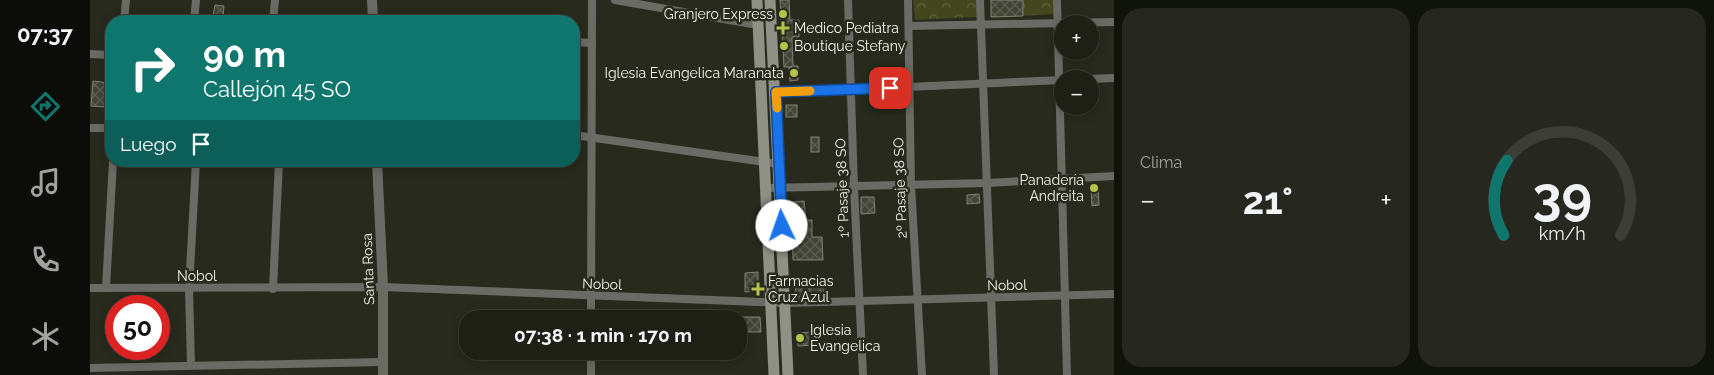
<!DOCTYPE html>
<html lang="es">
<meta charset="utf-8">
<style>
body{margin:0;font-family:Raleway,sans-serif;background:#26281f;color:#f1f3f6;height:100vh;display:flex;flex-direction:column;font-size:19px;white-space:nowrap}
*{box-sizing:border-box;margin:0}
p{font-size:16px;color:#a1a3a1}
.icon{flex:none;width:28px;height:28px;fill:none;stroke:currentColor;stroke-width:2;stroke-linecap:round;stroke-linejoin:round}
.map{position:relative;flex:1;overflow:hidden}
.panel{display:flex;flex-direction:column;gap:8px;padding:8px;background:#10120c;width:600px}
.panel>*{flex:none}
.guide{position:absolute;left:15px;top:15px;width:475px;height:152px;border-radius:20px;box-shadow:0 2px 12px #0003,0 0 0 1px #3c3e35;background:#0f766e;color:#fff;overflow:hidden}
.fabs{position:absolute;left:964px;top:15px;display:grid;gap:10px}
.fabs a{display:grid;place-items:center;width:45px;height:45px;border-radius:50%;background:#1e2016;box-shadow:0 2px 12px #0003,0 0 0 1px #3c3e35;font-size:25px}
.speed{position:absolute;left:15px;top:295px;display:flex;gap:10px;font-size:25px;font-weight:700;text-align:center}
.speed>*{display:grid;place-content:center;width:65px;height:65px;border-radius:50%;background:#1e2016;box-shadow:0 2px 12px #0003,0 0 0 1px #3c3e35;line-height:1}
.speed .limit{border:8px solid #d22;background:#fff;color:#111}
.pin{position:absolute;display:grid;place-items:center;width:42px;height:42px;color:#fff;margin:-21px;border-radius:10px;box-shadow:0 2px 8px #0006}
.me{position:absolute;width:55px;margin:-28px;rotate:357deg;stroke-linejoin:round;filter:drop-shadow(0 0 4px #0008)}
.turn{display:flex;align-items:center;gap:18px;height:105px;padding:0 15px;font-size:22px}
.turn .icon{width:65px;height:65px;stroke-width:2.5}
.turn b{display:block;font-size:35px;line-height:42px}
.then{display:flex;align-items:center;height:48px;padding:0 15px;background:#0003;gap:10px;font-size:19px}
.big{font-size:38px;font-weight:700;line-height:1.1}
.panel .tile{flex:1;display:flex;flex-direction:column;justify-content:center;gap:8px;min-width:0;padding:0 18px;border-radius:20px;background:#26281f}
.panel .dial{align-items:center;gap:0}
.dial svg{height:130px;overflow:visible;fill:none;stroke:#3c3e35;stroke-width:7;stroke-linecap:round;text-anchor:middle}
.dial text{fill:#f1f3f6;stroke:none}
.heat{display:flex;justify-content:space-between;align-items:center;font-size:28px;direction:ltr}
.panel .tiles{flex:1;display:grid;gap:8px;grid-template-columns:repeat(2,1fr)}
.trip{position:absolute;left:369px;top:310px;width:288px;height:50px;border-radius:20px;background:#1e2016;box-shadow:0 2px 12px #0003,0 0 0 1px #3c3e35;font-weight:700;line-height:50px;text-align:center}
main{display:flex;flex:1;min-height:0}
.tabs{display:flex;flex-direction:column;width:90px;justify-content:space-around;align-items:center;background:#0c0d09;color:#a1a3a1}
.tabs .icon{width:35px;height:35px}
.tabs .current{color:#0f766e}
.tabs b{font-size:22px;color:#f1f3f6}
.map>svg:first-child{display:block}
.park{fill:url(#park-crowns)}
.building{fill:url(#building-cross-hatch);stroke:#808273}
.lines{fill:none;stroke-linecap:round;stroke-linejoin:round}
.minor{stroke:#6a6b65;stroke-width:8}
.tertiary{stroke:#6a6b65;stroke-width:10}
.secondary{stroke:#8f9186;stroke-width:11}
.route-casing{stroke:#114b97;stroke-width:12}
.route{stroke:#1a73e8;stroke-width:9}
.slow{stroke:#f59e0b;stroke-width:9}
.poi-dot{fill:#b6c149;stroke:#282a1d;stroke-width:2}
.labels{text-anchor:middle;stroke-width:5;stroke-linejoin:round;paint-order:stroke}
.poi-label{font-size:14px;fill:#f1f3ea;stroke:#282a1d;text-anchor:start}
.street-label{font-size:14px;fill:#f1f3ea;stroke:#282a1d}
</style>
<main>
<nav class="tabs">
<b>07:37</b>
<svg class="icon current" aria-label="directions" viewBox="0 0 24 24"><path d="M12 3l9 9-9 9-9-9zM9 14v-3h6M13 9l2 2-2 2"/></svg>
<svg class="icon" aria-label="music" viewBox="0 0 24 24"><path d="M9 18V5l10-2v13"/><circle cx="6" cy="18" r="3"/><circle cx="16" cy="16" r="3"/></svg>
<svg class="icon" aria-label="phone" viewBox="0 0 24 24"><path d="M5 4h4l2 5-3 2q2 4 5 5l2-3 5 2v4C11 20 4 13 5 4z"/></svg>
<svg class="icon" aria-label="climate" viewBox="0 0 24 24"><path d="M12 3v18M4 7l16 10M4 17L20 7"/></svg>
</nav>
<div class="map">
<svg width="1024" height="375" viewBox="0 0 1024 375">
<defs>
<pattern id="park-crowns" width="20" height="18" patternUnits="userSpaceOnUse" patternTransform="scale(1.25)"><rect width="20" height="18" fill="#42471e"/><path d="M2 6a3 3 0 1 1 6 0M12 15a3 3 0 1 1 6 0" fill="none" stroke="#5e623f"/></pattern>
<pattern id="building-cross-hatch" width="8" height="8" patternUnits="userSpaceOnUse" patternTransform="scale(1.25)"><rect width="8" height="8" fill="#424436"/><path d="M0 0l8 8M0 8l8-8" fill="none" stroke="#5e5f53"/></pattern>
</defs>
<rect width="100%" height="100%" fill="#282a1d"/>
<g class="park">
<polygon points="823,0 888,0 887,17 825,20"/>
<polygon points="933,0 964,0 965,14 933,16"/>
</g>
<g class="building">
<polygon points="690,0 699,0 700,20 709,20 709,37 702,37 703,66 708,66 708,80 700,81 699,67 702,67 694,67"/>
<polygon points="901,0 933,0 933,16 901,17"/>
<polygon points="125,5 134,6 133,17 123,16"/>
<polygon points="3,81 19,83 16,107 1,106"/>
<rect x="696" y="105" width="11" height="12"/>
<rect x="721" y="137" width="8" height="15"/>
<polygon points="1008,187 1009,205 1002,206 1001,188"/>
<polygon points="889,194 890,203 877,204 877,195"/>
<polygon points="771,197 784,197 785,213 771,214"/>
<polygon points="714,201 716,220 722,220 722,237 732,237 733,260 703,260 702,202"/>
<polygon points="668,272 668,291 655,292 655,273"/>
<polygon points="734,278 734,296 706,297 705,279"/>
<polygon points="652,317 670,317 671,332 652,332"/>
<polygon points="724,332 725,345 708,346 707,333"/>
</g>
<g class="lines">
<g class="minor">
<polyline points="525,0 668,25"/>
<polyline points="758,0 764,187 773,375"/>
<polyline points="818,0 821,185 832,375"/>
<polyline points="890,0 904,375"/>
<polyline points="967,0 977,375"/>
<polyline points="34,21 36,0"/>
<polyline points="104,21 106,0"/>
<polyline points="183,21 185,0"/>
<polyline points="819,26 1024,22"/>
<polyline points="484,42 502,43"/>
<polyline points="0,54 21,55"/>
<polyline points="1000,79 1024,78"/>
<polyline points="686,93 972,80"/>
<polyline points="0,128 21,128"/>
<polyline points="484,135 689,164"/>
<polyline points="677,188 898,183 1024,176"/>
<polyline points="0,288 293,287 696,303 1024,294"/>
<polyline points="16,288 23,161"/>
<polyline points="183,289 189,161"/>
<polyline points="501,319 502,0"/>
<polyline points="501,351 501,375"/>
<polyline points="101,365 99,289 106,161"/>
<polyline points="0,368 293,362"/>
</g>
<g class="tertiary">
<polyline points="282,0 283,21"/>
<polyline points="287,161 293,287 293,375"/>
</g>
<g class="secondary">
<polyline points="667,0 684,375"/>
<polyline points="680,0 698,375"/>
</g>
</g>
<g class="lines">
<g class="route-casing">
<polyline id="route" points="692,226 686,92 800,88"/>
</g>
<use href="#route" class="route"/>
<polyline class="slow" points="687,108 686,92 720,91"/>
</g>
<g class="poi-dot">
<circle cx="693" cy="14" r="5"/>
<path d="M690.5 20.5h5v5h5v5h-5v5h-5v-5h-5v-5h5z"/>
<circle cx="694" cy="46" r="5"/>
<circle cx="704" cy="73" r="5"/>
<circle cx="1004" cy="188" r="5"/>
<path d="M665.5 281.5h5v5h5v5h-5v5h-5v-5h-5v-5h5z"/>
<circle cx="710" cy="338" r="5"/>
</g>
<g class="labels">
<g class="poi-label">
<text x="683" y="19" text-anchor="end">Granjero Express</text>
<text x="704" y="33">Medico Pediatra</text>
<text x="704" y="51">Boutique Stefany</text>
<text x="694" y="78" text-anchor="end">Iglesia Evangelica Maranata</text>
<text x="994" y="185" text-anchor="end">Panadería<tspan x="994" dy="16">Andreita</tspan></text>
<text x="678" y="286">Farmacias<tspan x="678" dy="16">Cruz Azul</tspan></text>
<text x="720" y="335">Iglesia<tspan x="720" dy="16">Evangelica</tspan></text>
</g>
<g class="street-label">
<text transform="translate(752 188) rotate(-92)" y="5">1º Pasaje 38 SO</text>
<text transform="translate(810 188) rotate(-92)" y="5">2º Pasaje 38 SO</text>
<text transform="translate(278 269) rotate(-92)" y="5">Santa Rosa</text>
<text x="107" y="281">Nobol</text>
<text transform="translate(512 284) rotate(2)" y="5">Nobol</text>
<text transform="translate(917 285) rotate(-1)" y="5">Nobol</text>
</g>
</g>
</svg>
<div class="fabs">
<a>+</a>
<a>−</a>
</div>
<div class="speed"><div class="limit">50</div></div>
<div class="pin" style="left:800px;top:88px;background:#d93025"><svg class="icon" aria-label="arrive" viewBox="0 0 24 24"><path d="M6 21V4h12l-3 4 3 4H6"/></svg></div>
<svg class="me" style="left:692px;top:226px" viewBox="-20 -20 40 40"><circle r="19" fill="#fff"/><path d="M0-13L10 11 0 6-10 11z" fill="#1a73e8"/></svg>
<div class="trip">07:38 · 1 min · 170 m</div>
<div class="guide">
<div class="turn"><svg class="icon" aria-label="right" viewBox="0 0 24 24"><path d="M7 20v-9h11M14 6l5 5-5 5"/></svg><div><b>90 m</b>Callejón 45 SO</div></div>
<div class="then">Luego<svg class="icon" aria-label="arrive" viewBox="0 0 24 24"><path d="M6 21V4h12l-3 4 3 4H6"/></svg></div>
</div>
</div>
<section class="panel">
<div class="tiles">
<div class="tile"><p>Clima</p>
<div class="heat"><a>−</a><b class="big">21°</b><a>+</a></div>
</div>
<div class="tile dial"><svg viewBox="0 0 100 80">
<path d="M14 69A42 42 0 1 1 86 69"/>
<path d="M14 69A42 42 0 0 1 16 23" stroke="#0f766e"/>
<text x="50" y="56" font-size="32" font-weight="700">39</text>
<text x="50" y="72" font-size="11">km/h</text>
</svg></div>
</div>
</section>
</main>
